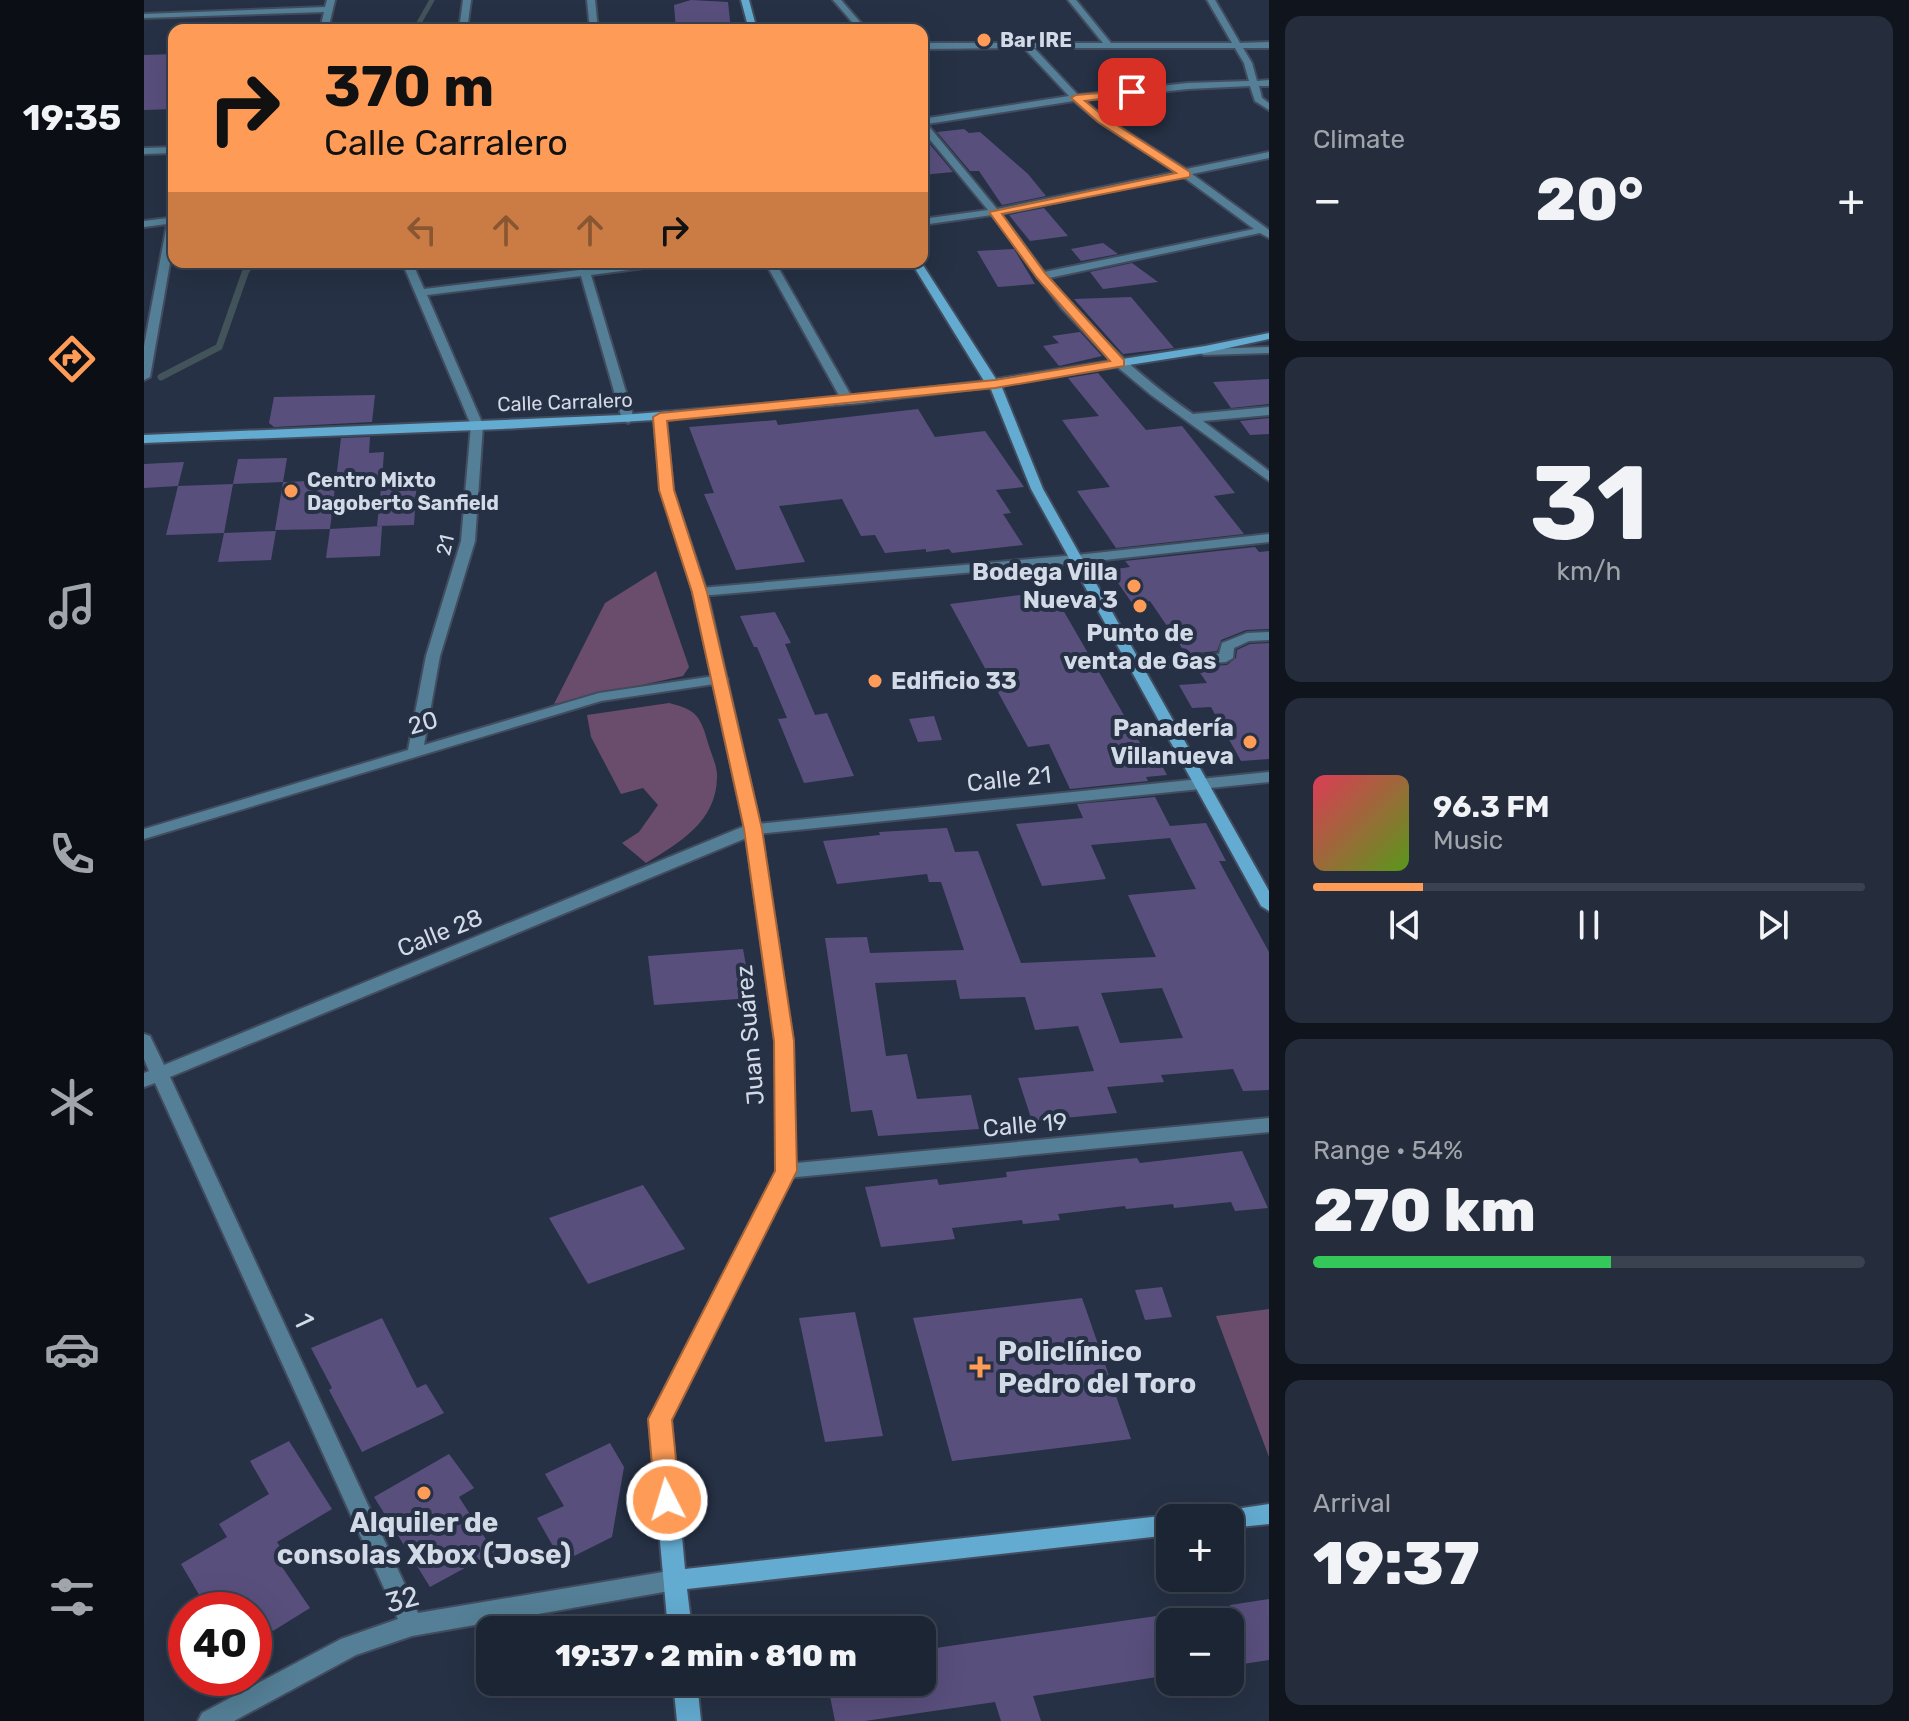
<!DOCTYPE html>
<meta charset="utf-8">
<style>
body{margin:0;font-family:Rubik,sans-serif;background:#252d3c;color:#f1f3f6;height:100vh;display:flex;flex-direction:column;font-size:30px;white-space:nowrap}
*{box-sizing:border-box;margin:0}
p{font-size:26px;color:#a0a5ac}
.icon{flex:none;width:44px;height:44px;fill:none;stroke:currentColor;stroke-width:2;stroke-linecap:round;stroke-linejoin:round}
.map{position:relative;flex:1;overflow:hidden}
.details{display:flex;flex-direction:column;gap:16px;padding:16px;background:#0f141d;width:640px}
.details>*{flex:none}
.hud{position:absolute;left:24px;top:24px;width:760px;height:244px;border-radius:16px;box-shadow:0 8px 32px #0002,0 0 0 2px #3a424f;background:#fe9c57;color:#111;overflow:hidden}
.buttons{position:absolute;left:1012px;top:1504px;display:grid;gap:16px}
.buttons a{display:grid;place-items:center;width:88px;height:88px;border-radius:16px;background:#1c2534;box-shadow:0 8px 32px #0002,0 0 0 2px #3a424f;font-size:40px}
.speed{position:absolute;left:24px;top:1592px;display:flex;gap:16px;font-size:40px;font-weight:700;text-align:center}
.speed>*{display:grid;place-content:center;width:104px;height:104px;border-radius:50%;background:#1c2534;box-shadow:0 8px 32px #0002,0 0 0 2px #3a424f;line-height:1}
.speed .limit{border:12px solid #d22;background:#fff;color:#111}
.pin{position:absolute;display:grid;place-items:center;width:68px;height:68px;color:#fff;margin:-34px;border-radius:16px;box-shadow:0 4px 12px #0006}
.me{position:absolute;width:88px;margin:-44px;rotate:355deg;stroke-linejoin:round;filter:drop-shadow(0 0 6px #0008)}
.turn{display:flex;align-items:center;gap:28px;height:168px;padding:0 24px;font-size:36px}
.turn .icon{width:104px;height:104px;stroke-width:2.5}
.turn b{display:block;font-size:56px;line-height:68px}
.lanes{display:flex;align-items:center;height:76px;padding:0 24px;background:#0003;justify-content:center;gap:40px;direction:ltr}
.lanes .off{opacity:.35}
.big{font-size:60px;font-weight:800;line-height:1.1}
.details .widget{flex:1;display:flex;flex-direction:column;justify-content:center;gap:12px;min-width:0;padding:0 28px;border-radius:16px;background:#252d3c}
.details .dial{align-items:center;gap:0}
.dial b{font-size:104px;line-height:1}
.song{display:flex;align-items:center;gap:24px}
.cover{width:96px;height:96px;border-radius:12px;background:linear-gradient(135deg,hsl(350 70% 55%),hsl(90 70% 35%))}
.played{height:8px;border-radius:4px;background:linear-gradient(90deg,#fe9c57 20%,#3a424f 20%)}
.keys{display:flex;justify-content:space-around;direction:ltr}
.heat{display:flex;justify-content:space-between;align-items:center;font-size:44px;direction:ltr}
.charge{height:12px;border-radius:6px;background:linear-gradient(90deg,#34c759 54%,#3a424f 0)}
.trip{position:absolute;left:332px;top:1616px;width:460px;height:80px;border-radius:16px;background:#1c2534;box-shadow:0 8px 32px #0002,0 0 0 2px #3a424f;font-weight:800;line-height:80px;text-align:center}
main{display:flex;flex:1;min-height:0}
.dock{display:flex;flex-direction:column;width:144px;justify-content:space-around;align-items:center;background:#0b0f15;color:#a0a5ac}
.dock .icon{width:56px;height:56px}
.dock .active{color:#fe9c57}
.dock b{font-size:36px;color:#f1f3f6}
.map>svg:first-child{display:block}
.green{fill:#6a4c6d}
.lines{fill:none;stroke-linecap:round;stroke-linejoin:round}
.stream-far1{stroke:#42545a;stroke-width:5}
.stream{stroke:#42545a;stroke-width:7}
.building{fill:#594f7d;fill-rule:evenodd}
.street-casing{stroke:#424c5f;stroke-width:4}
.secondary-casing{stroke:#424c5f;stroke-width:4}
.street{fill:#547f96;fill-rule:evenodd}
.secondary{fill:#63abd0;fill-rule:evenodd}
.route{fill:#fe9c57;stroke:#a56539;stroke-width:2}
.poi-dot{fill:#fe9c57;stroke:#263145;stroke-width:3}
.labels{text-anchor:middle;stroke-width:8;stroke-linejoin:round;paint-order:stroke}
.far-poi-label{font-size:20px;font-weight:bold;fill:#d3dae7;stroke:#263145;text-anchor:start}
.far-street-label{font-size:20px;fill:#d3dae7;stroke:#263145}
.poi-label{font-size:24px;font-weight:bold;fill:#d3dae7;stroke:#263145;text-anchor:end}
.street-label{font-size:24px;fill:#d3dae7;stroke:#263145}
.near-street-label{font-size:28px;fill:#d3dae7;stroke:#263145}
.near-poi-label{font-size:28px;font-weight:bold;fill:#d3dae7;stroke:#263145;text-anchor:start}
</style>
<main>
<nav class="dock">
<b>19:35</b>
<svg class="icon active" aria-label="directions" viewBox="0 0 24 24"><path d="M12 3l9 9-9 9-9-9zM9 14v-3h6M13 9l2 2-2 2"/></svg>
<svg class="icon" aria-label="music" viewBox="0 0 24 24"><path d="M9 18V5l10-2v13"/><circle cx="6" cy="18" r="3"/><circle cx="16" cy="16" r="3"/></svg>
<svg class="icon" aria-label="phone" viewBox="0 0 24 24"><path d="M5 4h4l2 5-3 2q2 4 5 5l2-3 5 2v4C11 20 4 13 5 4z"/></svg>
<svg class="icon" aria-label="climate" viewBox="0 0 24 24"><path d="M12 3v18M4 7l16 10M4 17L20 7"/></svg>
<svg class="icon" aria-label="car" viewBox="0 0 24 24"><path d="M5 17H2v-5l4-1 3-4h7l3 4 3 1v5h-3M9 17h6M6 11h13"/><circle cx="7" cy="17" r="2"/><circle cx="17" cy="17" r="2"/></svg>
<svg class="icon" aria-label="filters" viewBox="0 0 24 24"><path d="M4 7h16M4 17h16"/><circle cx="9" cy="7" r="2"/><circle cx="15" cy="17" r="2"/></svg>
</nav>
<div class="map">
<svg width="1125" height="1721" viewBox="0 0 1125 1721">
<rect width="100%" height="100%" fill="#263145"/>
<g class="green">
<polygon points="512,571 545,667 539,676 410,704 461,603"/>
<path d="M525,703C552,709 557,717 564,743C567,754 574,767 573,778C572,822 535,843 502,863L478,843L495,832L514,805L499,788L477,794L447,737L443,715Z"/>
<polygon points="1125,1309 1125,1457 1072,1316"/>
</g>
<g class="lines">
<g class="stream-far1">
<polyline points="271,30 288,0"/>
<polyline points="100,275 110,262"/>
</g>
<polyline class="stream" points="17,377 75,347 101,273"/>
</g>
<g class="building">
<polygon points="547,0 584,2 587,30 532,30 530,5"/>
<polygon points="30,54 30,109 0,110 0,55"/>
<polygon points="820,129 825,133 836,132 884,174 902,196 858,205 835,171 826,171 793,132"/>
<polygon points="778,135 809,172 778,175"/>
<polygon points="900,208 924,236 886,241 865,215"/>
<polygon points="959,243 974,254 937,261 927,249"/>
<polygon points="869,249 870,249 891,284 854,287 833,251"/>
<polygon points="988,263 1014,282 959,289 946,272"/>
<polygon points="987,297 1030,348 979,354 930,299"/>
<polygon points="936,332 958,356 915,366 899,346 915,343 908,336"/>
<polygon points="954,373 1002,430 1038,426 1091,493 1070,496 1100,534 972,548 933,491 966,487 918,420 955,416 924,378"/>
<polygon points="1125,379 1125,404 1087,408 1069,382"/>
<polygon points="231,395 228,422 130,427 125,423 130,397"/>
<polygon points="774,409 791,437 841,431 880,487 852,490 867,513 859,514 879,545 808,553 805,549 782,552 782,549 741,553 731,535 717,536 698,499 635,506 661,562 592,570 560,494 570,493 545,427 632,420 634,425"/>
<polygon points="1125,418 1125,434 1106,435 1096,421"/>
<polygon points="226,437 225,453 240,452 238,479 192,480 197,438"/>
<polygon points="143,458 139,482 89,484 94,459"/>
<polygon points="40,462 34,486 0,488 0,464"/>
<polygon points="273,477 270,525 233,526 238,479"/>
<polygon points="192,480 186,529 131,530 139,482"/>
<polygon points="89,484 80,533 22,535 34,486"/>
<polygon points="238,526 236,556 182,558 186,529"/>
<polygon points="132,531 127,560 74,562 80,533"/>
<polygon points="1111,547 1115,552 1125,551 1125,629 1102,630 1077,640 1073,651 1042,654 1006,601 988,603 965,570 986,567 981,561"/>
<polygon points="908,591 999,748 1008,747 1023,775 1002,777 1004,781 926,789 905,744 884,747 806,604"/>
<polygon points="631,612 647,643 641,644 671,715 683,713 710,776 660,783 634,719 643,718 613,647 610,647 596,616"/>
<polygon points="1125,643 1125,759 1097,761 1067,707 1048,708 1035,685 1063,683 1052,667 1083,665 1092,658 1093,650 1106,644"/>
<polygon points="790,716 798,740 774,742 765,719"/>
<path d="M1011,797L1026,826L1062,823L1082,861H1075L1125,952V1090L1099,1091L1089,1069L1017,1075L1020,1082L963,1087L973,1113L888,1121L874,1078L950,1071L934,1026L891,1030L881,997L816,999L812,980L731,983L742,1056L763,1054L773,1099L827,1095L835,1129L734,1136L728,1110L707,1112L681,938L723,937L726,953L820,950L797,882H785L783,874L693,884L679,841L736,835L735,832L803,828L811,852L834,851L877,963L1012,957L984,895L1052,889L1026,838L947,845L962,879L898,886L872,824L939,818L933,804ZM1018,988L1039,1038L976,1043L957,993Z"/>
<polygon points="599,949 608,998 510,1005 504,956"/>
<polygon points="1098,1151 1124,1208 1091,1211 1087,1202 1030,1208 1029,1204 982,1209 981,1206 914,1214 916,1220 879,1224 878,1220 808,1228 811,1239 737,1247 721,1187 793,1179 795,1185 863,1177 862,1172 897,1168 993,1158 996,1163"/>
<polygon points="499,1185 541,1249 444,1284 405,1218"/>
<polygon points="1018,1287 1028,1317 1001,1320 991,1290"/>
<polygon points="938,1298 987,1439 808,1461 769,1318"/>
<polygon points="711,1312 739,1436 681,1442 655,1318"/>
<polygon points="238,1318 273,1388 282,1384 300,1413 218,1452 185,1390 188,1388 167,1348"/>
<polygon points="145,1441 188,1509 133,1542 146,1562 138,1567 166,1608 129,1631 115,1610 64,1610 37,1564 83,1537 75,1524 125,1494 106,1461"/>
<polygon points="466,1443 480,1467 468,1537 418,1562 393,1518 420,1506 401,1474"/>
<polygon points="305,1454 330,1488 315,1497 350,1552 286,1587 230,1497"/>
<polygon points="1125,1599 1125,1660 1086,1666 1086,1605"/>
<polygon points="1026,1614 1026,1675 889,1696 897,1721 857,1721 851,1702 721,1721 691,1721 683,1682 778,1682 778,1650"/>
</g>
<g class="lines">
<g class="street-casing">
<g id="street">
<polygon points="183,0 191,0 184,30 176,30 180,12 0,18 0,14 181,7"/>
<polygon points="319,0 327,0 323,30 315,30"/>
<polygon points="443,0 451,0 454,30 446,30"/>
<polygon points="689,0 697,0 723,30 715,30"/>
<path d="M924,0H932L967,43H1088L1063,0H1071L1096,43L1125,42V48H1099L1108,63L1113,81L1125,80V86H1115L1118,98L1125,103V110L1111,101L1106,86L1044,89L940,100L961,118L1042,169L1125,152V158L1048,174L1125,230V238L1116,233L905,278C947,331 993,375 1049,414L1125,407V415L1059,421L1125,471V481L1007,395L971,365L918,309L848,215L778,225V219L844,210L778,130V119L925,96L880,48L778,49V43H959ZM890,48H1091L1100,63L1105,81L1044,83L934,95ZM930,101L955,122L1032,172L853,209L783,124ZM1038,176L1110,229L900,272L857,214Z"/>
<polygon points="30,147 30,153 0,154 0,148"/>
<polygon points="30,209 30,240 6,377 0,380 0,346 23,224 0,227 0,221 24,218 26,210"/>
<polygon points="258,262 268,262 280,289 435,270 435,262 443,262 446,268 497,262 527,262 522,265 447,275 490,419 484,423 478,419 437,276 283,295 339,425 331,541 296,656 280,745 455,693 577,675 584,679 577,683 457,701 0,839 0,829 264,750 282,656 317,541 327,425"/>
<polygon points="621,262 631,262 709,399 707,401 699,401 697,399"/>
<polygon points="1125,347 1125,353 1060,355 1054,352 1060,349"/>
<polygon points="1125,534 1125,542 933,563 556,596 549,592 556,588 933,555"/>
<polygon points="1125,632 1125,640 1105,641 1090,648 1089,658 1082,662 991,669 984,665 991,661 1075,654 1078,643 1103,633"/>
<polygon points="1125,772 1125,782 612,834 26,1077 274,1613 531,1570 539,1573 542,1580 539,1587 531,1590 268,1636 212,1655 90,1721 54,1721 58,1713 197,1639 254,1619 11,1083 0,1087 0,1073 5,1071 0,1059 0,1034 6,1036 20,1065 603,825"/>
<polygon points="1125,1118 1125,1132 642,1178 635,1176 633,1171 635,1166 642,1164"/>
</g>
</g>
<g class="secondary-casing">
<g id="secondary">
<polygon points="597,0 605,0 613,30 605,30"/>
<polygon points="767,262 777,262 852,379 1061,346 1125,333 1125,339 1061,353 857,385 899,489 1125,891 1125,911 1117,906 887,489 846,387 716,403 522,419 529,490 563,592 617,829 649,1041 651,1171 527,1419 541,1569 1026,1515 1034,1518 1026,1518 1026,1535 543,1589 548,1630 524,1630 505,1419 633,1171 631,1041 601,829 549,592 517,490 510,420 358,429 0,443 0,435 478,415 716,396 840,381"/>
<polygon points="1125,1504 1125,1524 1086,1528 1086,1518 1075,1518 1078,1511"/>
<polygon points="529,1682 553,1682 557,1721 533,1721"/>
</g>
</g>
<use href="#street" class="street"/>
<use href="#secondary" class="secondary"/>
</g>
<polygon class="route" points="992,90 993,92 988,95 941,101 962,118 1046,172 1046,177 858,214 901,273 980,360 980,366 851,388 523,421 530,490 563,592 618,829 650,1041 653,1171 528,1420 536,1500 532,1507 523,1511 515,1507 511,1500 504,1419 631,1171 630,1041 600,829 548,592 515,490 509,417 516,413 851,380 966,361 893,278 845,212 1032,173 954,122 927,98 932,95"/>
<g class="poi-dot">
<circle cx="840" cy="40" r="8"/>
<circle cx="147" cy="491" r="8"/>
<circle cx="990" cy="586" r="8"/>
<circle cx="996" cy="606" r="8"/>
<circle cx="731" cy="681" r="8"/>
<circle cx="1106" cy="742" r="8"/>
<path d="M832 1355h8v8h8v8h-8v8h-8v-8h-8v-8h8z"/>
<circle cx="280" cy="1493" r="8"/>
</g>
<g class="labels">
<g class="far-poi-label">
<text x="856" y="47">Bar IRE</text>
<text x="163" y="487">Centro Mixto<tspan x="163" dy="23">Dagoberto Sanfield</tspan></text>
</g>
<g class="far-street-label">
<text transform="translate(421 402) rotate(-2)" y="7">Calle Carralero</text>
<text transform="translate(301 545) rotate(-77)" y="7">21</text>
</g>
<g class="poi-label">
<text x="974" y="580">Bodega Villa<tspan x="974" dy="28">Nueva 3</tspan></text>
<text x="996" y="641" text-anchor="middle">Punto de<tspan x="996" dy="28">venta de Gas</tspan></text>
<text x="747" y="689" text-anchor="start">Edificio 33</text>
<text x="1090" y="736">Panadería<tspan x="1090" dy="28">Villanueva</tspan></text>
</g>
<g class="street-label">
<text transform="translate(279 723) rotate(-16)" y="8">20</text>
<text transform="translate(865 779) rotate(-6)" y="8">Calle 21</text>
<text transform="translate(296 933) rotate(-22)" y="8">Calle 28</text>
<text transform="translate(606 1035) rotate(-95)" y="8">Juan Suárez</text>
<text transform="translate(881 1125) rotate(-5)" y="8">Calle 19</text>
</g>
<g class="near-street-label">
<text transform="translate(160 1320) rotate(65)" y="10">1</text>
<text transform="translate(258 1599) rotate(-15)" y="10">32</text>
</g>
<g class="near-poi-label">
<text x="854" y="1361">Policlínico<tspan x="854" dy="32">Pedro del Toro</tspan></text>
<text x="280" y="1532" text-anchor="middle">Alquiler de<tspan x="280" dy="32">consolas Xbox (Jose)</tspan></text>
</g>
</g>
</svg>
<div class="buttons">
<a>+</a>
<a>−</a>
</div>
<div class="speed"><div class="limit">40</div></div>
<div class="pin" style="left:988px;top:92px;background:#d93025"><svg class="icon" aria-label="arrive" viewBox="0 0 24 24"><path d="M6 21V4h12l-3 4 3 4H6"/></svg></div>
<svg class="me" style="left:523px;top:1500px" viewBox="-20 -20 40 40"><circle r="17" fill="#fe9c57" stroke="#fff" stroke-width="3"/><path d="M0-11L8 9 0 5-8 9z" fill="#fff"/></svg>
<div class="trip">19:37 · 2 min · 810 m</div>
<div class="hud">
<div class="turn"><svg class="icon" aria-label="right" viewBox="0 0 24 24"><path d="M7 20v-9h11M14 6l5 5-5 5"/></svg><div><b>370 m</b>Calle Carralero</div></div>
<div class="lanes"><svg class="icon off" aria-label="left" viewBox="0 0 24 24"><path d="M17 20v-9H6M10 6l-5 5 5 5"/></svg><svg class="icon off" aria-label="ahead" viewBox="0 0 24 24"><path d="M12 20V5M6 11l6-6 6 6"/></svg><svg class="icon off" aria-label="ahead" viewBox="0 0 24 24"><path d="M12 20V5M6 11l6-6 6 6"/></svg><svg class="icon" aria-label="right" viewBox="0 0 24 24"><path d="M7 20v-9h11M14 6l5 5-5 5"/></svg></div>
</div>
</div>
<section class="details">
<div class="widget"><p>Climate</p>
<div class="heat"><a>−</a><b class="big">20°</b><a>+</a></div>
</div>
<div class="widget dial"><b>31</b><p>km/h</p></div>
<div class="widget">
<div class="song"><i class="cover"></i><div><b>96.3 FM</b><p>Music</p></div></div>
<div class="played"></div>
<div class="keys"><svg class="icon" aria-label="previous" viewBox="0 0 24 24"><path d="M18 5L8 12l10 7zM5 5v14"/></svg><svg class="icon" aria-label="pause" viewBox="0 0 24 24"><path d="M8 5v14M16 5v14"/></svg><svg class="icon" aria-label="next" viewBox="0 0 24 24"><path d="M6 5l10 7-10 7zM19 5v14"/></svg></div>
</div>
<div class="widget"><p>Range · 54%</p><b class="big">270 km</b><div class="charge"></div></div>
<div class="widget"><p>Arrival</p><b class="big">19:37</b></div>
</section>
</main>
